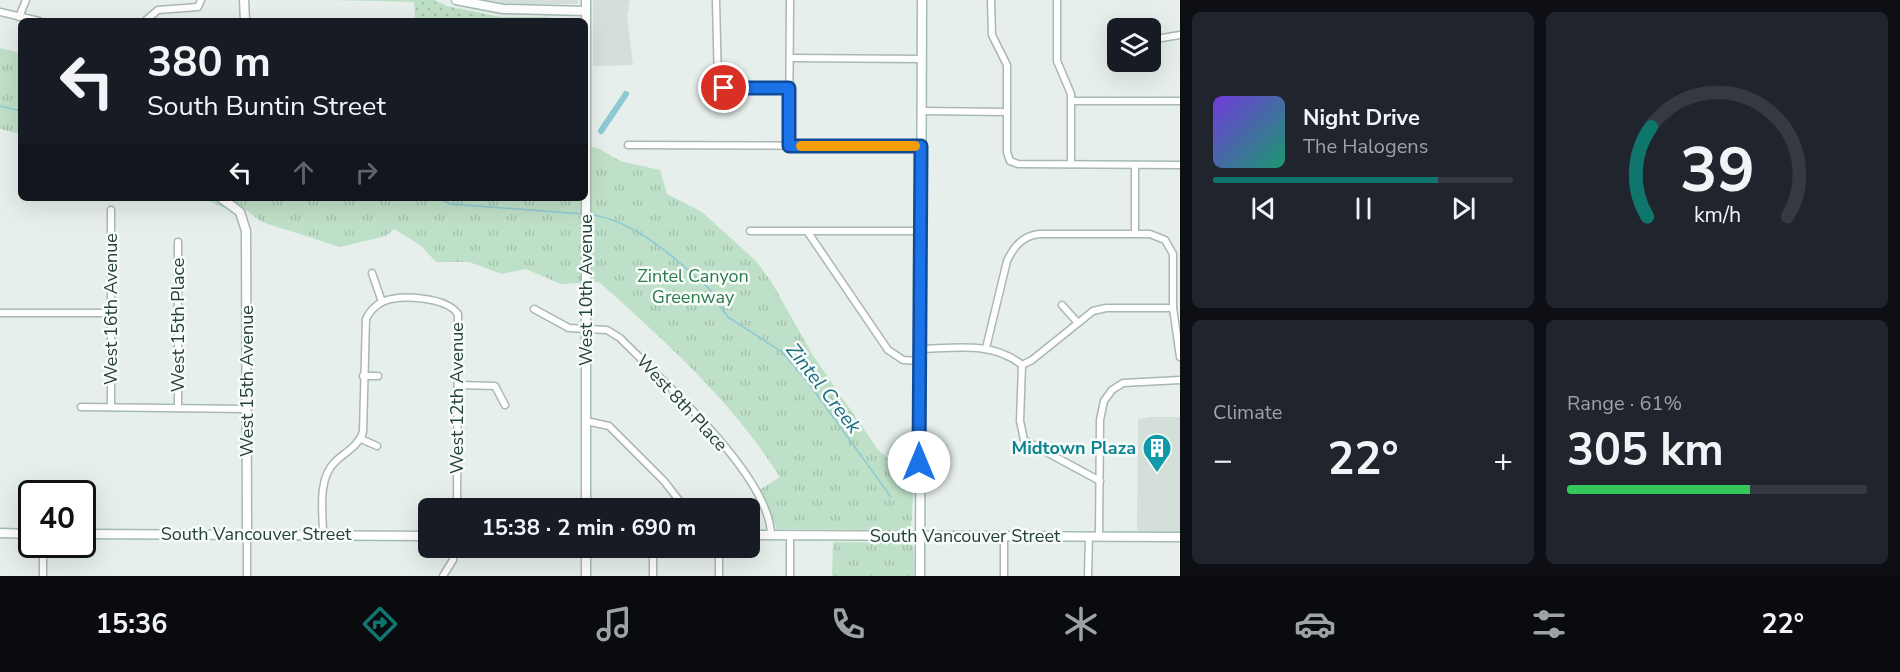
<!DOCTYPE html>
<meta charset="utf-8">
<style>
body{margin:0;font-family:"Nunito Sans",sans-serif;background:#20242c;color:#f1f3f6;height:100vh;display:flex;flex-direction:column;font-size:22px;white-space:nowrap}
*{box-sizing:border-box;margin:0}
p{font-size:20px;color:#9ea1a6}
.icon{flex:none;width:33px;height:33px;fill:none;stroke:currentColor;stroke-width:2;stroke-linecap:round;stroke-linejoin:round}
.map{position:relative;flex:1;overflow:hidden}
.sheet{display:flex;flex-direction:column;gap:12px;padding:12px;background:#0d0f14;width:720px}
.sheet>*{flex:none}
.banner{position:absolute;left:18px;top:18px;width:570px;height:183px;border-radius:9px;box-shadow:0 6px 24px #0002;background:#171b24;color:#f1f3f6;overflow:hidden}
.tools{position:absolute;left:1107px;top:18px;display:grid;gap:12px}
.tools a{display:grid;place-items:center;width:54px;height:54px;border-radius:9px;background:#171b24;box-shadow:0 6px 24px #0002;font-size:30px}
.speed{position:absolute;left:18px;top:480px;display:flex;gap:12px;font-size:30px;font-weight:700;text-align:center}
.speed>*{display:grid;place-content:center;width:78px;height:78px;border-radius:50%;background:#171b24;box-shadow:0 6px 24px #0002;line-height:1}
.speed .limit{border:3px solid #111;border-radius:9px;background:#fff;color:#111}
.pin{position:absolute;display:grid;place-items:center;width:51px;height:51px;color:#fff;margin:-26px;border:3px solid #fff;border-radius:50%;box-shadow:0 2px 6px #0007}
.me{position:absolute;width:66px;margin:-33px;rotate:0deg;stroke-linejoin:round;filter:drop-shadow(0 0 4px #0008)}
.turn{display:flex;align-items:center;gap:21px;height:126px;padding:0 30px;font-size:27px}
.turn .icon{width:78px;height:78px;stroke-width:2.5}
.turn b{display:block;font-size:42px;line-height:51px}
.lanes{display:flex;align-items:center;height:57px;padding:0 30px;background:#0003;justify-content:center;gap:30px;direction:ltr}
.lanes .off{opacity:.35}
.big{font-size:45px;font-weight:700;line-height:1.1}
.sheet .card{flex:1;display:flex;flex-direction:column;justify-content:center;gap:9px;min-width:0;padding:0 21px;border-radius:9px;background:#20242c}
.sheet .dial{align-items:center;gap:0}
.dial svg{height:156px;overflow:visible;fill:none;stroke:#363941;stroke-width:7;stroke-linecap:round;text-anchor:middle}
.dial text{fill:#f1f3f6;stroke:none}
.song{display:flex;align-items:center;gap:18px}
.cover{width:72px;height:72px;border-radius:9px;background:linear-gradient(135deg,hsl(260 70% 55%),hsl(160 70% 35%))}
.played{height:6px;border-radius:3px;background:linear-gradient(90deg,#0f766e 75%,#363941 75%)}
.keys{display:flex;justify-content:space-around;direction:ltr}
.heat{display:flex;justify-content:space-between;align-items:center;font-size:33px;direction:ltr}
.charge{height:9px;border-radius:4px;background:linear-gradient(90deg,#34c759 61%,#363941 0)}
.sheet .tiles{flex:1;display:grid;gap:12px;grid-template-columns:repeat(2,1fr)}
.trip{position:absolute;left:418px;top:498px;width:342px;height:60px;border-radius:9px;background:#171b24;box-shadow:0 6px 24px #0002;font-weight:700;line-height:60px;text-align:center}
.dock{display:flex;height:96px;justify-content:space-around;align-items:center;background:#090b0e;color:#9ea1a6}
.dock .icon{width:42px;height:42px}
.dock .on{color:#0f766e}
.dock b{font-size:27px;color:#f1f3f6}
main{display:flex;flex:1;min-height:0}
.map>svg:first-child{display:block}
.built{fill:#d4dfda}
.grass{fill:url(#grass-dots)}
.park{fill:url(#park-tufts)}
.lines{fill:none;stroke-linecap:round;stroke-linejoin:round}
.stream{stroke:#8ec9d4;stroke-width:1.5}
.canal{stroke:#8ec9d4;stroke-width:6}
.street-casing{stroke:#a8b8b2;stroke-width:9}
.secondary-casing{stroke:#a4bbb3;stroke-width:11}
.street{stroke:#fff;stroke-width:6}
.secondary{stroke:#fff;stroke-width:8}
.route-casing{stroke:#114b97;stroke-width:15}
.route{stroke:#1a73e8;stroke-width:10}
.slow{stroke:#f59e0b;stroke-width:10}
.labels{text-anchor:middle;stroke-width:5;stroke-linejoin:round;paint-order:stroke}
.park-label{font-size:18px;fill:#2d7a4b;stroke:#f7fbf9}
.street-label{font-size:18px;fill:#24423a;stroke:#f7fbf9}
.culture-label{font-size:18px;font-weight:bold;fill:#0d838f;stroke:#f7fbf9;text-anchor:end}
.water-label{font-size:20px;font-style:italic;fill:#1c6f80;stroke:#f7fbf9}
</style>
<main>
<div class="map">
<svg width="1180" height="576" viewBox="0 0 1180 576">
<defs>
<pattern id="grass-dots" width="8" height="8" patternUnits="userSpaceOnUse" patternTransform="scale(1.5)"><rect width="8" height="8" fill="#bfe0c8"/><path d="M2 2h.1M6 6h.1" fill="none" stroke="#a4c1ad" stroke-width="1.8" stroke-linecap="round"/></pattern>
<pattern id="park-tufts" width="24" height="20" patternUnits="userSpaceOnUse" patternTransform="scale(1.5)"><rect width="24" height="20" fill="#bfe0c8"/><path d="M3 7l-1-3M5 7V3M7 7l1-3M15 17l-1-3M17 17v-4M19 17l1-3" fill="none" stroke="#a4c1ad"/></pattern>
</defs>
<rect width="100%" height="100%" fill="#e6efeb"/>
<g class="built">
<polygon points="478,0 578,0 578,4 502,4"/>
<polygon points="593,0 630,0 627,17 633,65 593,66"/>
<polygon points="1150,417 1180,417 1180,532 1137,531 1138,419"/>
</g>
<polygon class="grass" points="330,0 435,0 447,6 500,17 548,17 548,21 415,21 414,2"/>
<g class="park">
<polygon points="0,48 21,53 21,134 0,129"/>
<path d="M585,146L598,148L620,161L660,170L667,194L702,212L756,261L771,281L812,354L879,451L898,466L915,468L911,528L907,530L777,529L759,490L780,477C732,401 666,342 599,282L561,284L526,269L502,274L469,262H436L420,245L394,229L386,236L340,247L262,222L231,199L223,208L204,198H585Z"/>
<polygon points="833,542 910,543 914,548 914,576 832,576"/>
</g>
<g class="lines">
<g class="stream">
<polyline points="0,106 21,111"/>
<polyline points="436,198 451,204 583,214"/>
<path d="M591,215C637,220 684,266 717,296L718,304L728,317L782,352L807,381L891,497"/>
</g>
<polyline class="canal" points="601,131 626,94"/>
<g class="street-casing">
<g id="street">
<polyline points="716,0 718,85 724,88 789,88"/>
<polyline points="991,0 992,35 1007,65 1007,152 1010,161 1018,164 1180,165"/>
<polyline points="1057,0 1057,61 1071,94 1071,164"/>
<polyline points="0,12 39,21"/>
<polyline points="19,17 26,0"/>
<polyline points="145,21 158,10 198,7 201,0"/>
<polyline points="1150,40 1180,35"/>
<polyline points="790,58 921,59"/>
<polyline points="1072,101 1180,101"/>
<polyline points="921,111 1007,112"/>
<polyline points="628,145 921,146"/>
<polyline points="789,145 790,0"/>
<polyline points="1135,165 1135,234"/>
<polyline points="750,231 921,231"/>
<polyline points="807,231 888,350 903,360 920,361"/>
<polyline points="178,242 178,408"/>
<polyline points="372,273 382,302"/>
<polyline points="1062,305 1078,323"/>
<path d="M534,309L569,328L607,330L620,338C662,381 770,475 771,535"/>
<polyline points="0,313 111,313"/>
<path d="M986,348L1007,261C1014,246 1023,236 1039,234H1150L1165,240L1173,254V308L1180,357"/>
<path d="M920,349C955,348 993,341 1022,365L1032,360L1093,311L1106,308H1173"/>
<polyline points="1022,365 1020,421 1024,440 1100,481"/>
<polyline points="363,376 378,376"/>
<polyline points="459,385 495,386 505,405"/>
<polyline points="81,407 247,409"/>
<polyline points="111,407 111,210"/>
<polyline points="586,421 609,426 664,481 685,508"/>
<polyline points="361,439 377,446"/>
<polyline points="247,534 247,576"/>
<path d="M323,535C323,513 317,479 335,462C345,452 358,447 363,432L366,319C370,311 374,306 382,302C401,294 446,297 458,314L457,508"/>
<polyline points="1099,536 1100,420 1104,401 1112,390 1123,383 1180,380"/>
<polyline points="43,544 43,576"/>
<polyline points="443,576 453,560 455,548"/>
<polyline points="653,576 653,548"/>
<polyline points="719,576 719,548"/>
<polyline points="790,576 790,535"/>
<polyline points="1004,576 1004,536"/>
<polyline points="1088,576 1089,536"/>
</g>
</g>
<g class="secondary-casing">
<g id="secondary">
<polyline points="244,0 245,21"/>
<polyline points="456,0 503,9 586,11"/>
<polyline points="221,198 240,212 246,231 247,534"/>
<polyline points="586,508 586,0"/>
<polyline points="0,533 32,534"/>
<polyline points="82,534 429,536"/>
<polyline points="750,535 1180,537"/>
<polyline points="586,576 586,548"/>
<polyline points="920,576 922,0"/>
</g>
</g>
<use href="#street" class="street"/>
<use href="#secondary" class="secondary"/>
</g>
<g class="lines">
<g class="route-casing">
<polyline id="route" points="724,88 789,88 789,146 921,146 919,462"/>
</g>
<use href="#route" class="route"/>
<polyline class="slow" points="801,146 915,146"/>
</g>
<defs>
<g id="building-pin" transform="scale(1.5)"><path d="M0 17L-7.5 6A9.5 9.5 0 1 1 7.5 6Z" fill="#0f9aa8" stroke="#f7fbf9"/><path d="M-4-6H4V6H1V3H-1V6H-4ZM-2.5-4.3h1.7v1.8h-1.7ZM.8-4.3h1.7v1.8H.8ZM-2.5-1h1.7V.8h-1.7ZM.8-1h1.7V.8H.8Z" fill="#fff"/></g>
</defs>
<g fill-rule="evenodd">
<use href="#building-pin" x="1157" y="448"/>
</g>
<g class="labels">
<g class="park-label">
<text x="693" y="282">Zintel Canyon<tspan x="693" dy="21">Greenway</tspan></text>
</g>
<g class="street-label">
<text transform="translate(586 290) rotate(-90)" y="6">West 10th Avenue</text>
<text transform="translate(111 309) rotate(-90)" y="6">West 16th Avenue</text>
<text transform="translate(178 325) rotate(-90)" y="6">West 15th Place</text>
<text transform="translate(247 381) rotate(-90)" y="6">West 15th Avenue</text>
<text transform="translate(457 398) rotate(-90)" y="6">West 12th Avenue</text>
<text transform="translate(682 403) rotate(47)" y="6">West 8th Place</text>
<text x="256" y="540">South Vancouver Street</text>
<text x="965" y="542">South Vancouver Street</text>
</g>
<g class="culture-label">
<text x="1136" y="454">Midtown Plaza</text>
</g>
<g class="water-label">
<text transform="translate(824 388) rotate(52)" y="7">Zintel Creek</text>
</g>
</g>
</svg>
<div class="tools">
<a><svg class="icon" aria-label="layers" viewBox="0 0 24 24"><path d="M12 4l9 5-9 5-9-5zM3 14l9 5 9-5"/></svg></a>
</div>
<div class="speed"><div class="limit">40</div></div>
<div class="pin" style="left:724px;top:88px;background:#d93025"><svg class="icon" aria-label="arrive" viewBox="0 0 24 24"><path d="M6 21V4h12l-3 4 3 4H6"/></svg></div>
<svg class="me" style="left:919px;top:462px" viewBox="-20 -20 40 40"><circle r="19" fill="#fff"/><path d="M0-13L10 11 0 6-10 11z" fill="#1a73e8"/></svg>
<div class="trip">15:38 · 2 min · 690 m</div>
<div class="banner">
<div class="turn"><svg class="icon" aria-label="left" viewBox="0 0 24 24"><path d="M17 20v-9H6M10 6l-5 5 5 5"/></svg><div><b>380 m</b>South Buntin Street</div></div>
<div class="lanes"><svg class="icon" aria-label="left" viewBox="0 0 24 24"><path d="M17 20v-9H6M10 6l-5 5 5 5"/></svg><svg class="icon off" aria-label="ahead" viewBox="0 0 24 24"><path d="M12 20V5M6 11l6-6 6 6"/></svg><svg class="icon off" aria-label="right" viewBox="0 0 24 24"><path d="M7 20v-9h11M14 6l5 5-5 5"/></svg></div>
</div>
</div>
<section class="sheet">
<div class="tiles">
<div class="card">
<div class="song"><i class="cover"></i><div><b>Night Drive</b><p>The Halogens</p></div></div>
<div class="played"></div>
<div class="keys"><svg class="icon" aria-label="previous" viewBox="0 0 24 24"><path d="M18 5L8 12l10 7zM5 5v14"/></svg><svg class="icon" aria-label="pause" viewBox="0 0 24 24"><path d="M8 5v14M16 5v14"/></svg><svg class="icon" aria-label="next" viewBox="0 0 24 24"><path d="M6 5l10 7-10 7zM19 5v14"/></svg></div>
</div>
<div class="card dial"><svg viewBox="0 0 100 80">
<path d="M14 69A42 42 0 1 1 86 69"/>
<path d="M14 69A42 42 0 0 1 16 23" stroke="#0f766e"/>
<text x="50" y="56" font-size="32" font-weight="700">39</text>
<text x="50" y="72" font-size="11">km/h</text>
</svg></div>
<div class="card"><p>Climate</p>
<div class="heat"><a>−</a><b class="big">22°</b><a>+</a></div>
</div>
<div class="card"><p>Range · 61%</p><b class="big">305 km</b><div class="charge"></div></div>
</div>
</section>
</main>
<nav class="dock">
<b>15:36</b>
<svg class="icon on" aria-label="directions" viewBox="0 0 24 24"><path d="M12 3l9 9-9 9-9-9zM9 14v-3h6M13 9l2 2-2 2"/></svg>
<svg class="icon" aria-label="music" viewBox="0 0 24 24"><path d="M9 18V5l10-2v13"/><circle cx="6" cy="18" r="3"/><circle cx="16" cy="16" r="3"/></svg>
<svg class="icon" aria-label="phone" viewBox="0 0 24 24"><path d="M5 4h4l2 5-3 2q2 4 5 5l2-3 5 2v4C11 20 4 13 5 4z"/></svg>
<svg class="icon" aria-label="climate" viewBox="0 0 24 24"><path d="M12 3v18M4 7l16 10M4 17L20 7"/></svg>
<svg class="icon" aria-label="car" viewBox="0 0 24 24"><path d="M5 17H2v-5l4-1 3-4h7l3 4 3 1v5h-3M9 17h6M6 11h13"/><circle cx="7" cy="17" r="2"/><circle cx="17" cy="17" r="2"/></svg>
<svg class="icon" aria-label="filters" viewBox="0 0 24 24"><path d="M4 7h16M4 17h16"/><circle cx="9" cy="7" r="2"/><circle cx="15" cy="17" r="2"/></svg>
<b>22°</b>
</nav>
